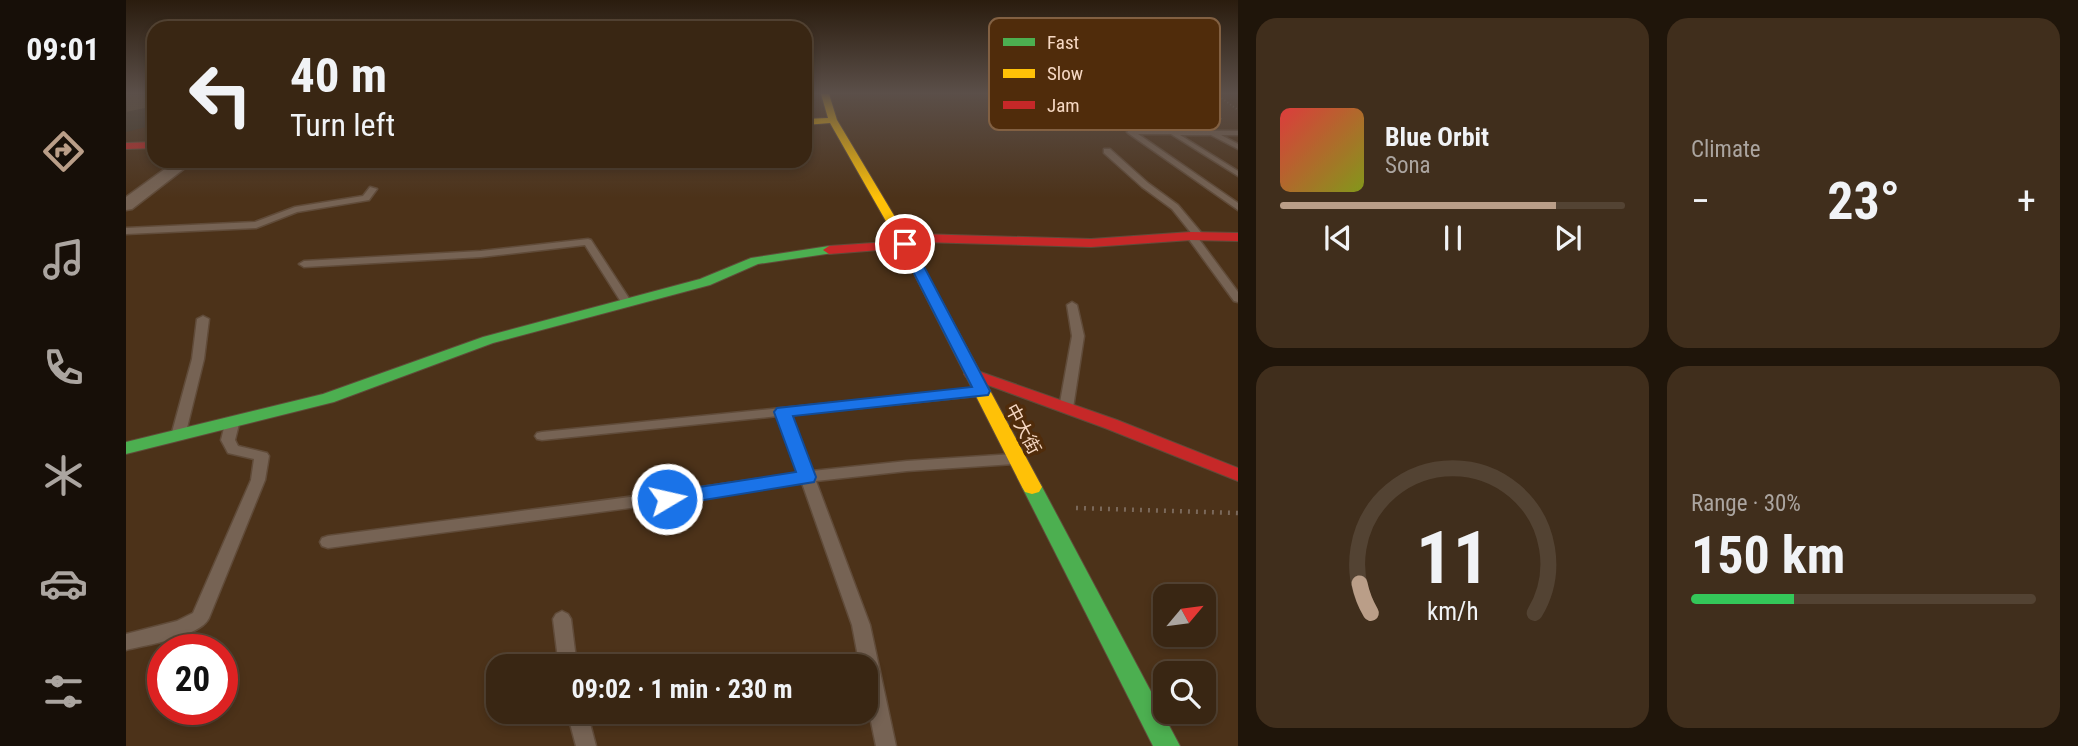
<!DOCTYPE html>
<meta charset="utf-8">
<style>
body{margin:0;font-family:"Roboto Condensed","Noto Sans SC",sans-serif;background:#402e1c;color:#f1f3f6;height:100vh;display:flex;flex-direction:column;font-size:26px;white-space:nowrap}
*{box-sizing:border-box;margin:0}
p{font-size:23px;color:#aba5a0}
.icon{flex:none;width:38px;height:38px;fill:none;stroke:currentColor;stroke-width:2;stroke-linecap:round;stroke-linejoin:round}
.map{position:relative;flex:1;overflow:hidden}
.details{display:flex;flex-direction:column;gap:18px;padding:18px;background:#1f150a;width:840px}
.details>*{flex:none}
.banner{position:absolute;left:21px;top:21px;width:665px;height:147px;border-radius:21px;box-shadow:0 4px 10px #0003,0 0 0 2px #534333;background:#392613;color:#f1f3f6;overflow:hidden}
.needle{width:46px;rotate:61deg}
.tools{position:absolute;left:1027px;top:584px;display:grid;gap:14px}
.tools a{display:grid;place-items:center;width:63px;height:63px;border-radius:14px;background:#392613;box-shadow:0 4px 10px #0003,0 0 0 2px #534333;font-size:35px}
.speed{position:absolute;left:21px;top:634px;display:flex;gap:14px;font-size:35px;font-weight:700;text-align:center}
.speed>*{display:grid;place-content:center;width:91px;height:91px;border-radius:50%;background:#392613;box-shadow:0 4px 10px #0003,0 0 0 2px #534333;line-height:1}
.speed .limit{border:10px solid #d22;background:#fff;color:#111}
.pin{position:absolute;display:grid;place-items:center;width:60px;height:60px;color:#fff;margin:-30px;border:4px solid #fff;border-radius:50%;box-shadow:0 2px 7px #0007}
.me{position:absolute;width:77px;margin:-38px;rotate:81deg;stroke-linejoin:round;filter:drop-shadow(0 0 5px #0008)}
.turn{display:flex;align-items:center;gap:24px;height:147px;padding:0 28px;font-size:32px}
.turn .icon{width:91px;height:91px;stroke-width:2.5}
.turn b{display:block;font-size:49px;line-height:60px}
.big{font-size:52px;font-weight:700;line-height:1.1}
.details .card{flex:1;display:flex;flex-direction:column;justify-content:center;gap:10px;min-width:0;padding:0 24px;border-radius:21px;background:#402e1c}
.details .dial{align-items:center;gap:0}
.dial svg{height:182px;overflow:visible;fill:none;stroke:#534333;stroke-width:7;stroke-linecap:round;text-anchor:middle}
.dial text{fill:#f1f3f6;stroke:none}
.song{display:flex;align-items:center;gap:21px}
.cover{width:84px;height:84px;border-radius:10px;background:linear-gradient(135deg,hsl(0 70% 55%),hsl(70 70% 35%))}
.played{height:7px;border-radius:4px;background:linear-gradient(90deg,#ba9e88 80%,#534333 80%)}
.keys{display:flex;justify-content:space-around;direction:ltr}
.heat{display:flex;justify-content:space-between;align-items:center;font-size:38px;direction:ltr}
.charge{height:10px;border-radius:5px;background:linear-gradient(90deg,#34c759 30%,#534333 0)}
.details .tiles{flex:1;display:grid;gap:18px;grid-template-columns:repeat(2,1fr)}
.trip{position:absolute;left:360px;top:654px;width:392px;height:70px;border-radius:21px;background:#392613;box-shadow:0 4px 10px #0003,0 0 0 2px #534333;font-weight:700;line-height:70px;text-align:center}
main{display:flex;flex:1;min-height:0}
.menu{display:flex;flex-direction:column;width:126px;justify-content:space-around;align-items:center;background:#170f08;color:#aba5a0}
.menu .icon{width:49px;height:49px}
.menu .selected{color:#ba9e88}
.menu b{font-size:32px;color:#f1f3f6}
.map>svg:first-child{display:block}
.lines{fill:none;stroke-linecap:round;stroke-linejoin:round}
.lane-casing{stroke:#604b39;stroke-width:3}
.street-casing{stroke:#604b39;stroke-width:3}
.fast-casing{stroke:#604b39;stroke-width:2}
.slow-casing{stroke:#604b39;stroke-width:2}
.jam-casing{stroke:#604b39;stroke-width:2}
.path-far1{stroke:#7a685a;stroke-width:2;stroke-dasharray:1 2.5;stroke-linecap:butt}
.path{stroke:#7a685a;stroke-width:4.5;stroke-dasharray:2 6;stroke-linecap:butt}
.lane{fill:#766354;fill-rule:evenodd}
.street{fill:#766354;fill-rule:evenodd}
.fast{fill:#4caf50;fill-rule:evenodd}
.slow{fill:#ffc107;fill-rule:evenodd}
.jam{fill:#c62828;fill-rule:evenodd}
.shaded-wall{fill:#3e3626}
.building{fill:#594d36;stroke:#3e3626;stroke-width:2}
.route{fill:#1a73e8;stroke:#114b97;stroke-width:2}
.labels{text-anchor:middle;stroke-width:7;stroke-linejoin:round;paint-order:stroke}
.street-label{font-size:18px;fill:#f6d8c3;stroke:#502c0b}
.key{fill:#502c0b;stroke:#826042;stroke-width:2}
.key-label{font-size:19px;fill:#f6d8c3}
</style>
<main>
<nav class="menu">
<b>09:01</b>
<svg class="icon selected" aria-label="directions" viewBox="0 0 24 24"><path d="M12 3l9 9-9 9-9-9zM9 14v-3h6M13 9l2 2-2 2"/></svg>
<svg class="icon" aria-label="music" viewBox="0 0 24 24"><path d="M9 18V5l10-2v13"/><circle cx="6" cy="18" r="3"/><circle cx="16" cy="16" r="3"/></svg>
<svg class="icon" aria-label="phone" viewBox="0 0 24 24"><path d="M5 4h4l2 5-3 2q2 4 5 5l2-3 5 2v4C11 20 4 13 5 4z"/></svg>
<svg class="icon" aria-label="climate" viewBox="0 0 24 24"><path d="M12 3v18M4 7l16 10M4 17L20 7"/></svg>
<svg class="icon" aria-label="car" viewBox="0 0 24 24"><path d="M5 17H2v-5l4-1 3-4h7l3 4 3 1v5h-3M9 17h6M6 11h13"/><circle cx="7" cy="17" r="2"/><circle cx="17" cy="17" r="2"/></svg>
<svg class="icon" aria-label="filters" viewBox="0 0 24 24"><path d="M4 7h16M4 17h16"/><circle cx="9" cy="7" r="2"/><circle cx="15" cy="17" r="2"/></svg>
</nav>
<div class="map">
<svg width="1112" height="746" viewBox="0 0 1112 746">
<rect width="100%" height="100%" fill="#4c3219"/>
<g class="lines">
<g class="lane-casing">
<g id="lane">
<polygon points="1004,130 1112,131 1112,135 1095,135 1112,144 1112,149 1085,135 1054,135 1112,171 1112,176 1045,134 1012,134 1112,203 1112,210 1002,133 1001,132"/>
<polygon points="978,149 984,149 1022,183 1052,205 1078,236 1072,238 1112,292 1112,302 1108,301 1062,238 1062,234 1066,234 1046,209 1016,187 978,153"/>
<polygon points="244,187 251,189 243,200 171,212 130,228 0,234 0,228 129,222 169,207 237,196"/>
<polygon points="462,239 465,240 506,303 505,305 497,305 459,245 355,257 178,267 173,264 178,261 355,251"/>
<polygon points="946,302 951,305 958,336 947,408 940,412 933,408 946,336 941,305"/>
<polygon points="77,316 83,319 78,359 59,436 57,439 47,439 45,436 66,359 71,319"/>
<path d="M855,388L861,392L859,395L665,415L686,471L781,461L888,454L893,456L895,459L893,462L888,464L781,471L690,481L744,625L770,746H750L740,697V667H734L726,625L676,483C518,508 360,526 202,548L196,546L194,542L196,538L202,536C359,515 516,497 672,473L652,416L416,440L411,439L409,436L411,433L416,432Z"/>
<path d="M106,420L113,424L109,440L112,446L141,453L143,456L139,480L83,618C74,637 20,645 0,650V634L51,621L67,613L125,480L128,459L102,453L95,440L99,424Z"/>
<polygon points="436,611 442,614 445,619 451,667 433,667 427,619 430,614"/>
<polygon points="441,712 461,712 470,746 450,746"/>
</g>
</g>
<g class="street-casing">
<polygon id="street" points="50,161 68,161 6,209 0,210 0,197"/>
</g>
<g class="fast-casing">
<g id="fast">
<polygon points="703,246 707,247 707,253 632,264 584,285 367,343 208,402 0,454 0,442 197,394 357,337 574,279 625,258"/>
<polygon points="906,480 913,482 916,487 1054,746 1027,746 896,487 899,482"/>
</g>
</g>
<g class="slow-casing">
<polygon id="slow" points="695,94 703,94 711,120 785,244 916,487 913,492 906,494 899,492 896,487 773,244 704,123 679,125 679,119 702,118"/>
</g>
<g class="jam-casing">
<g id="jam">
<polygon points="28,142 28,148 0,149 0,143"/>
<polygon points="1065,232 1112,233 1112,241 1065,240 965,247 795,242 779,248 703,254 697,250 703,246 777,241 793,234 965,239"/>
<polygon points="846,369 991,420 1112,468 1112,481 979,428 840,377 838,374"/>
</g>
</g>
<g class="path-far1">
<polyline points="984,94 1010,119"/>
<polyline points="1013,94 1039,119"/>
<polyline points="1038,94 1067,120"/>
<polyline points="1065,94 1097,121"/>
<polyline points="1090,94 1112,110"/>
</g>
<polyline class="path" points="950,508 1112,513"/>
<use href="#lane" class="lane"/>
<use href="#street" class="street"/>
<use href="#fast" class="fast"/>
<use href="#slow" class="slow"/>
<use href="#jam" class="jam"/>
</g>
<polygon class="shaded-wall" points="28,107 28,125 0,132 0,113"/>
<polygon class="building" points="0,94 28,94 28,107 0,113"/>
<linearGradient id="sky" x2="0" y2="1"><stop stop-color="#2a1c0e"/><stop offset="0.47" stop-color="#5b4f49"/><stop offset="1" stop-color="#5b4f49" stop-opacity="0"/></linearGradient>
<rect width="1112" height="198" fill="url(#sky)"/>
<polygon class="route" points="779,240 786,244 864,391 862,395 667,416 690,477 688,482 541,506 534,504 531,499 534,494 541,492 670,472 648,412 651,408 846,387 773,244"/>
<g class="labels">
<g class="street-label">
<text transform="translate(897 429) rotate(62)" y="6">中大街</text>
</g>
</g>
<rect x="863" y="18" width="231" height="112" rx="10" class="key"/>
<rect x="877" y="38" width="32" height="8" fill="#4caf50"/>
<rect x="877" y="69" width="32" height="9" fill="#ffc107"/>
<rect x="877" y="101" width="32" height="8" fill="#c62828"/>
<g class="key-label">
<text x="921" y="49">Fast</text>
<text x="921" y="80">Slow</text>
<text x="921" y="112">Jam</text>
</g>
</svg>
<div class="tools">
<a><svg class="needle" viewBox="-14 -14 28 28"><path d="M0-13l5 13h-10z" fill="#e53935"/><path d="M0 13l5-13h-10z" fill="#aba5a0"/></svg></a>
<a><svg class="icon" aria-label="search" viewBox="0 0 24 24"><circle cx="10" cy="10" r="6"/><path d="M15 15l6 6"/></svg></a>
</div>
<div class="speed"><div class="limit">20</div></div>
<div class="pin" style="left:779px;top:244px;background:#d93025"><svg class="icon" aria-label="arrive" viewBox="0 0 24 24"><path d="M6 21V4h12l-3 4 3 4H6"/></svg></div>
<svg class="me" style="left:541px;top:499px" viewBox="-20 -20 40 40"><circle r="17" fill="#1a73e8" stroke="#fff" stroke-width="3"/><path d="M0-11L8 9 0 5-8 9z" fill="#fff"/></svg>
<div class="trip">09:02 · 1 min · 230 m</div>
<div class="banner">
<div class="turn"><svg class="icon" aria-label="left" viewBox="0 0 24 24"><path d="M17 20v-9H6M10 6l-5 5 5 5"/></svg><div><b>40 m</b>Turn left</div></div>
</div>
</div>
<section class="details">
<div class="tiles">
<div class="card">
<div class="song"><i class="cover"></i><div><b>Blue Orbit</b><p>Sona</p></div></div>
<div class="played"></div>
<div class="keys"><svg class="icon" aria-label="previous" viewBox="0 0 24 24"><path d="M18 5L8 12l10 7zM5 5v14"/></svg><svg class="icon" aria-label="pause" viewBox="0 0 24 24"><path d="M8 5v14M16 5v14"/></svg><svg class="icon" aria-label="next" viewBox="0 0 24 24"><path d="M6 5l10 7-10 7zM19 5v14"/></svg></div>
</div>
<div class="card"><p>Climate</p>
<div class="heat"><a>−</a><b class="big">23°</b><a>+</a></div>
</div>
<div class="card dial"><svg viewBox="0 0 100 80">
<path d="M14 69A42 42 0 1 1 86 69"/>
<path d="M14 69A42 42 0 0 1 9 56" stroke="#ba9e88"/>
<text x="50" y="56" font-size="32" font-weight="700">11</text>
<text x="50" y="72" font-size="11">km/h</text>
</svg></div>
<div class="card"><p>Range · 30%</p><b class="big">150 km</b><div class="charge"></div></div>
</div>
</section>
</main>
